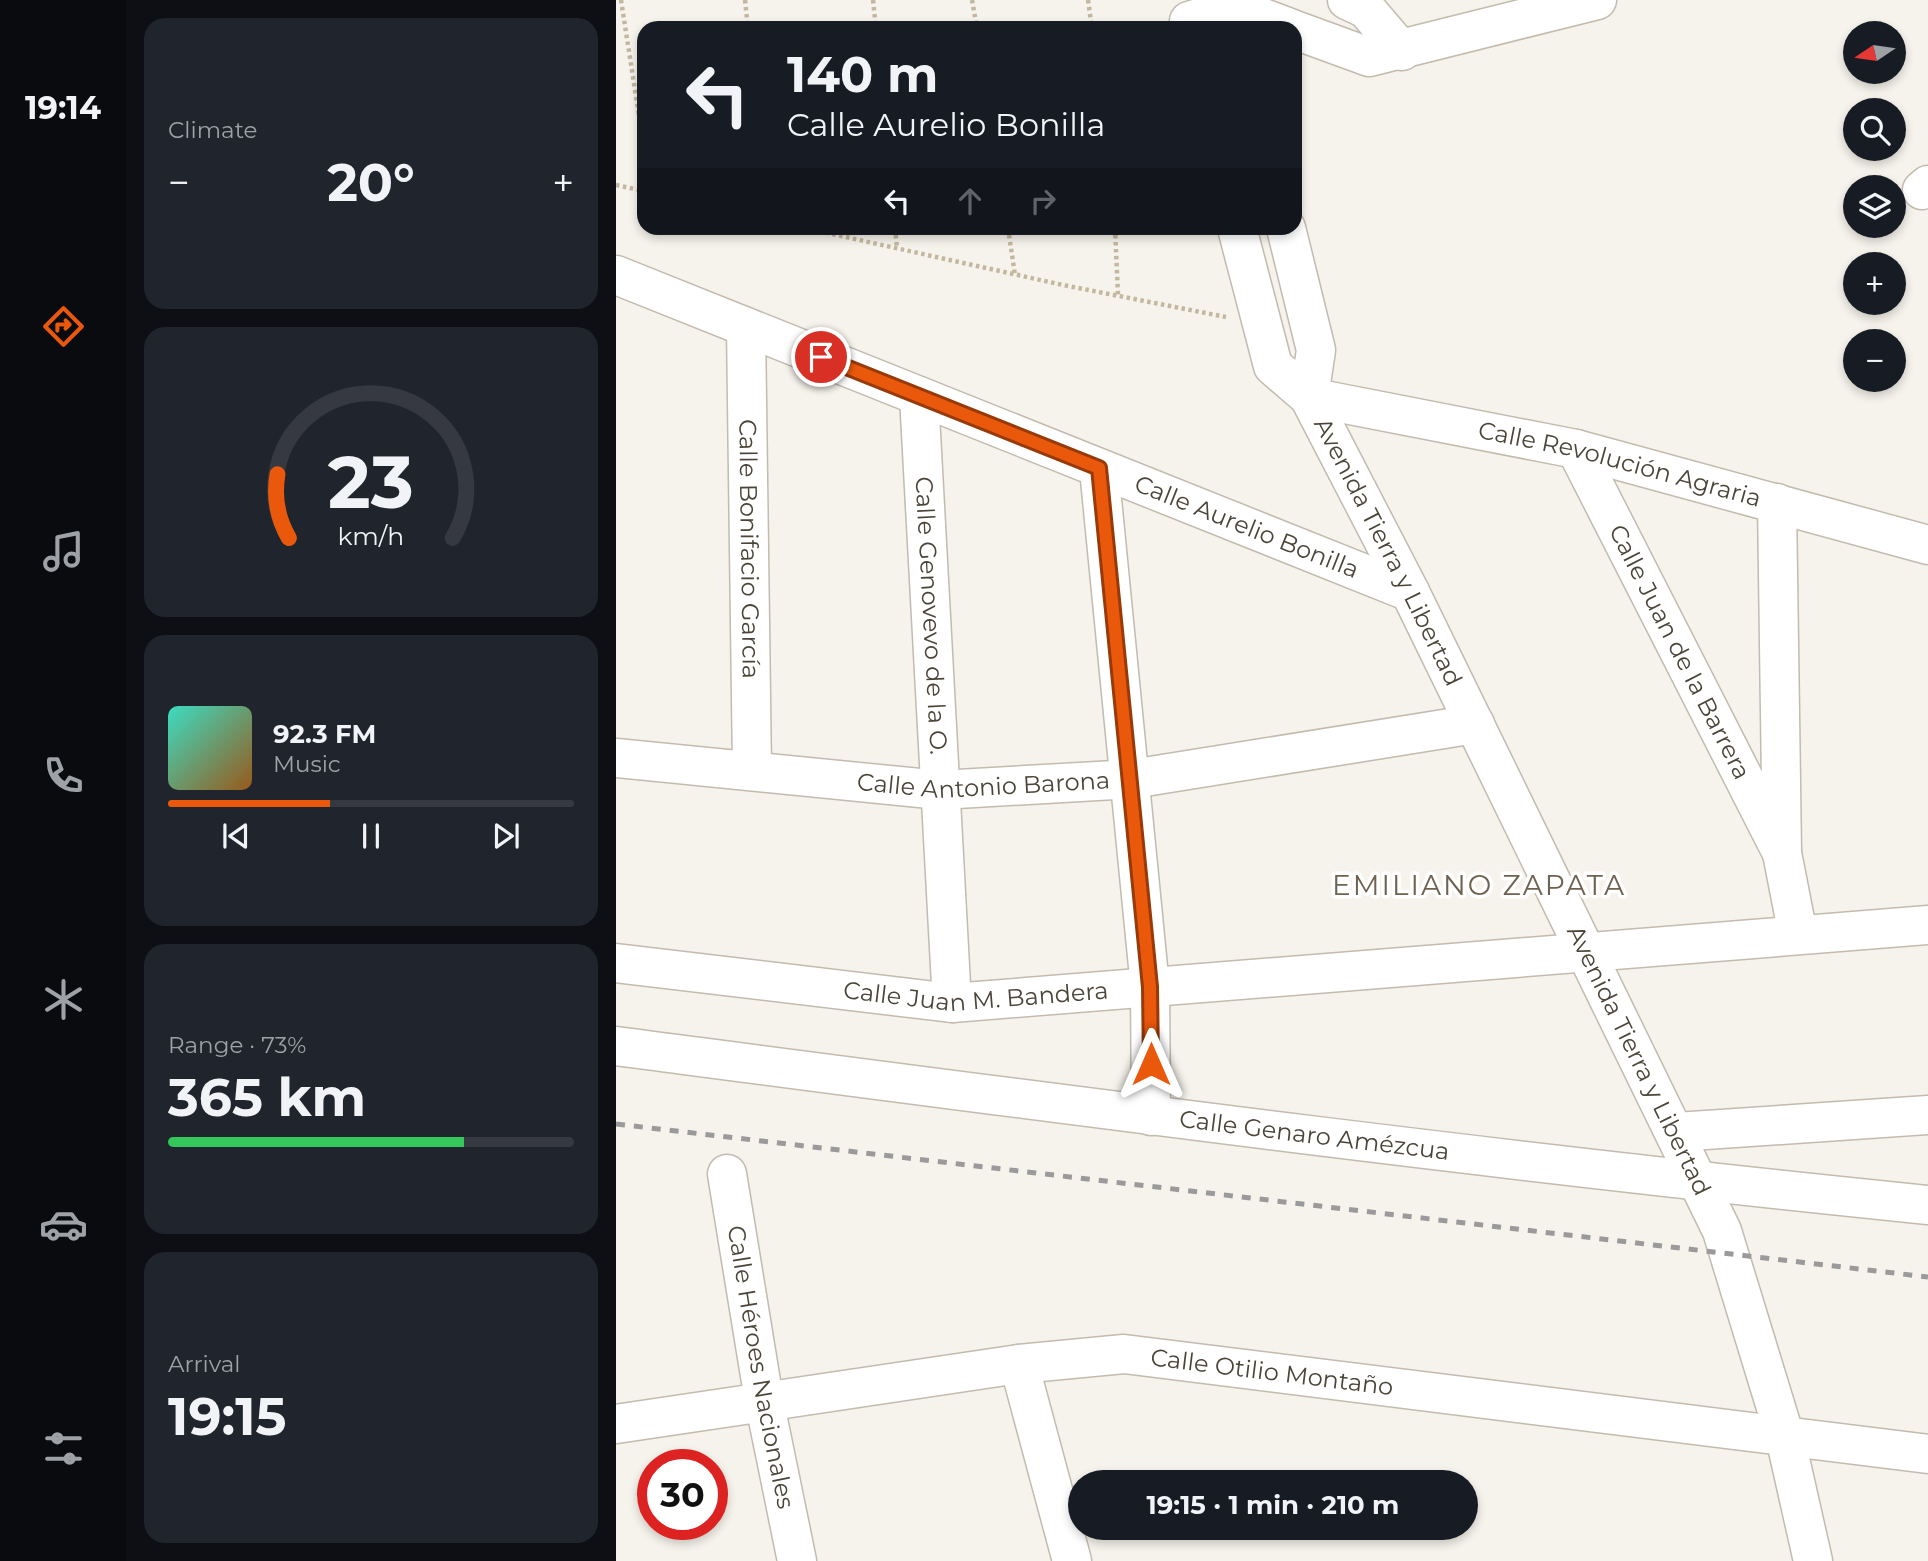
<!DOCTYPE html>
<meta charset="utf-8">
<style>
body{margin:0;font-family:Montserrat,sans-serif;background:#20242c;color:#f1f3f6;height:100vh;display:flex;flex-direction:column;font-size:26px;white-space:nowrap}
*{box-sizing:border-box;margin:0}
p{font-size:23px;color:#9ea1a6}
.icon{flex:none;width:38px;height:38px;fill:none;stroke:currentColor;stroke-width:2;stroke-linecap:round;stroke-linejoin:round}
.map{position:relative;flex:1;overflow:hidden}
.drawer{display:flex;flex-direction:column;gap:18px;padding:18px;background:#0d0f14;width:490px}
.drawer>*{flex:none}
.hud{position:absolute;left:21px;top:21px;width:665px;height:214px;border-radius:21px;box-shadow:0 4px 10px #0003;background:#171b24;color:#f1f3f6;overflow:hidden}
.needle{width:46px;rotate:257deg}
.controls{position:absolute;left:1227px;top:21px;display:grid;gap:14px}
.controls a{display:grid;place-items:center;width:63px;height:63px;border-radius:50%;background:#171b24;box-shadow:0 4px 10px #0003;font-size:35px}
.speed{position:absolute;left:21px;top:1449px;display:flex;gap:14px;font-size:35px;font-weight:700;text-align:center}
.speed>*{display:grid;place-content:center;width:91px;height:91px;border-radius:50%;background:#171b24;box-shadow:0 4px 10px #0003;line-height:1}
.speed .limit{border:10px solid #d22;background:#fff;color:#111}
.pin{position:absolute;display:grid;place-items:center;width:60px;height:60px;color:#fff;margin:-30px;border:4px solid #fff;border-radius:50%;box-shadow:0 2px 7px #0007}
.me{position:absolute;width:77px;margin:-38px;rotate:0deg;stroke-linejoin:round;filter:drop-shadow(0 0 5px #0008)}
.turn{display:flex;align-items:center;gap:24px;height:147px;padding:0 35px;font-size:32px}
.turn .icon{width:91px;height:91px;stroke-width:2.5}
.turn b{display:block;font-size:49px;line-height:60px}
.lanes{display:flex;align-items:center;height:66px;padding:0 35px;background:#0003;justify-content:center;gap:35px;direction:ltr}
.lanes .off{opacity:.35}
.big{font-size:52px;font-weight:700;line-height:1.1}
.drawer .tile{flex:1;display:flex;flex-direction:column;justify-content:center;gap:10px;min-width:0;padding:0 24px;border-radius:21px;background:#20242c}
.drawer .dial{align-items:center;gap:0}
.dial svg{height:182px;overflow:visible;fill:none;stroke:#363941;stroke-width:7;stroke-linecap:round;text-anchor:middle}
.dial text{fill:#f1f3f6;stroke:none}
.song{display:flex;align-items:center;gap:21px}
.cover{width:84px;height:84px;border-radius:10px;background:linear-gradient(135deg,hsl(170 70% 55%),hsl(30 70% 35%))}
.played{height:7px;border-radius:4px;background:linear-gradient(90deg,#ea580c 40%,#363941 40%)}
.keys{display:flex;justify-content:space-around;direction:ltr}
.heat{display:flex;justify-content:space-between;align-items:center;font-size:38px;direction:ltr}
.charge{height:10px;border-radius:5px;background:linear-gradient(90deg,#34c759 73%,#363941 0)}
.trip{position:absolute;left:452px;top:1470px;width:410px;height:70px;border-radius:35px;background:#171b24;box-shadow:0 4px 10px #0003;font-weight:700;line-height:70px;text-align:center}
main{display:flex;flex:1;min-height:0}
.tab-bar{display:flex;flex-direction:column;width:126px;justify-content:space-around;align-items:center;background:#090b0e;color:#9ea1a6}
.tab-bar .icon{width:49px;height:49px}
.tab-bar .active{color:#ea580c}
.tab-bar b{font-size:32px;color:#f1f3f6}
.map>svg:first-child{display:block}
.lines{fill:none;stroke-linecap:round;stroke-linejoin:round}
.minor-casing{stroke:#c2bbae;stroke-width:41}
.path{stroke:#c4b79f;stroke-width:4.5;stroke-dasharray:3.5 3.5;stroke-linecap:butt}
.minor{stroke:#fff;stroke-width:38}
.rail{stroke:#9a9a9a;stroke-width:5;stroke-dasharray:9 9;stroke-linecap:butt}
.route-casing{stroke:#983908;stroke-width:18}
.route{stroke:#ea580c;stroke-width:12}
.labels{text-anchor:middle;stroke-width:7;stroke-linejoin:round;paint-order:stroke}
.street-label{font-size:24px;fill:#4b4439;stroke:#fff}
.quarter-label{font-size:28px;letter-spacing:2px;fill:#6e6250;stroke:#fff}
</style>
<main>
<nav class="tab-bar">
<b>19:14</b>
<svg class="icon active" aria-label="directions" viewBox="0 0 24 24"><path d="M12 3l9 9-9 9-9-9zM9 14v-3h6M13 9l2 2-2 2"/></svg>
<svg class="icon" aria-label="music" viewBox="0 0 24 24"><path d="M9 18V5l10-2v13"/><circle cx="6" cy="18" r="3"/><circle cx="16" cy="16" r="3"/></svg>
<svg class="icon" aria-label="phone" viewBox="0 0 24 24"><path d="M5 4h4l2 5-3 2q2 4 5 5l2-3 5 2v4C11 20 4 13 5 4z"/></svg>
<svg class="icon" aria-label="climate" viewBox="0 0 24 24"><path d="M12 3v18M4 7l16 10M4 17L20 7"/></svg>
<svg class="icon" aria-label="car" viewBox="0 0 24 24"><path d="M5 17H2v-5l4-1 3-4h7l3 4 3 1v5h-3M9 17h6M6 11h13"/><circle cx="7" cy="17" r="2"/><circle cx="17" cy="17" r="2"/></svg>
<svg class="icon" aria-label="filters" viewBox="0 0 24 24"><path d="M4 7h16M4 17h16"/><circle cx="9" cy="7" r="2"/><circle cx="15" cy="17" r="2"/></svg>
</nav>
<section class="drawer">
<div class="tile"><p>Climate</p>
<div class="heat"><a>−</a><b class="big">20°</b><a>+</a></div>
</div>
<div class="tile dial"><svg viewBox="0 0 100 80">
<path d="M14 69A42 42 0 1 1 86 69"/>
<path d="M14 69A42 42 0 0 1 9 41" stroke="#ea580c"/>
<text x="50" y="56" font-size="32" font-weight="700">23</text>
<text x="50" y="72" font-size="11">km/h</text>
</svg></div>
<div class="tile">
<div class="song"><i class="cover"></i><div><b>92.3 FM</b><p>Music</p></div></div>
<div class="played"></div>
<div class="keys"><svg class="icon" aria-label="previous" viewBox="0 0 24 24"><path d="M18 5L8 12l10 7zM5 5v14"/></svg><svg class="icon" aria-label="pause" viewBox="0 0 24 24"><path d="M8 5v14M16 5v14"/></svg><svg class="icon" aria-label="next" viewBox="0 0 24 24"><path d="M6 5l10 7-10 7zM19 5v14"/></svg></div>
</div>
<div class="tile"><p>Range · 73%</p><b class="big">365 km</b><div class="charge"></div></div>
<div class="tile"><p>Arrival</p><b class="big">19:15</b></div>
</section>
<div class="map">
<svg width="1312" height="1561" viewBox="0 0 1312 1561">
<rect width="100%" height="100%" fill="#f6f3ec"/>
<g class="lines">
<g class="minor-casing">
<g id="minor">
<polyline points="731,0 750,9 786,51"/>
<polyline points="573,21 618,7 674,28"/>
<polyline points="679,30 753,57 981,0"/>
<polyline points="1306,190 1312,185"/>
<path id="s1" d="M621,228L657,366L693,397L794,592L1106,1231L1169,1437L1197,1561"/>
<polyline points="670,228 700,350 693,397"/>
<path id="s2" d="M0,275L794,592"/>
<path id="s3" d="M130,327L136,771"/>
<path id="s4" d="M303,396L336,1003"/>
<path id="s5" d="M693,397L960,449L1312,545"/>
<path id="s6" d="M960,449L1166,853"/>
<polyline points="483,469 534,987 535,1116"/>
<polyline points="1161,503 1166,853 1182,935"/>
<path id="s7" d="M0,758L324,790L516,779L859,724"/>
<path id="s8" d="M0,963L336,1003L1312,925"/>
<path id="s9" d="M0,1046C437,1103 874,1161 1312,1205"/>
<polyline points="1060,1132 1312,1115"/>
<path id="s10" d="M111,1174L148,1400L181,1561"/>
<polyline points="403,1364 456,1561"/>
<path id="s11" d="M0,1424L403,1364L508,1354L1312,1454"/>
</g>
</g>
<g class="path">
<polyline points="5,0 28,148"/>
<polyline points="129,0 132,28"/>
<polyline points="257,0 260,28"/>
<polyline points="356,0 361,28"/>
<polyline points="472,0 476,28"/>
<polyline points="0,185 28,191"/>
<polyline points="189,228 447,285 610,317"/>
<polyline points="279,228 281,248"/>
<polyline points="392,228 399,275"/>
<polyline points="499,228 502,295"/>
</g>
<use href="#minor" class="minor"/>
<polyline class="rail" points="0,1124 1312,1277"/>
</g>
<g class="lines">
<g class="route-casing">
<polyline id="route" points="205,357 483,468 534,987 535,1064"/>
</g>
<use href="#route" class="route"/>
</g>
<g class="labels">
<g class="street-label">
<text dy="8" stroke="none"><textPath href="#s5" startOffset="318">Calle Revolución Agraria</textPath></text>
<text dy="8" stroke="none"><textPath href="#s2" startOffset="679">Calle Aurelio Bonilla</textPath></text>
<text dy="8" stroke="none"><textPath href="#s3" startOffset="222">Calle Bonifacio García</textPath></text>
<text dy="8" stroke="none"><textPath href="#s1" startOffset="364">Avenida Tierra y Libertad</textPath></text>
<text dy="8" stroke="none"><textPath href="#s4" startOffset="220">Calle Genovevo de la O.</textPath></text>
<text dy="8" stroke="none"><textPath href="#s6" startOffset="228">Calle Juan de la Barrera</textPath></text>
<text dy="8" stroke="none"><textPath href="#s7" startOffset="369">Calle Antonio Barona</textPath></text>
<text dy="8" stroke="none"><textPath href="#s8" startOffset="362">Calle Juan M. Bandera</textPath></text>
<text dy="8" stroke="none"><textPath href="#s1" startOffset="931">Avenida Tierra y Libertad</textPath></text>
<text dy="8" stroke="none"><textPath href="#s9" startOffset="704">Calle Genaro Amézcua</textPath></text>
<text dy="8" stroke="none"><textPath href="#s10" startOffset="196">Calle Héroes Nacionales</textPath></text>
<text dy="8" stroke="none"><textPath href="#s11" startOffset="662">Calle Otilio Montaño</textPath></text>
</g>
<g class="quarter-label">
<text x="863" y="895">EMILIANO ZAPATA</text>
</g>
</g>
</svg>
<div class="controls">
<a><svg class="needle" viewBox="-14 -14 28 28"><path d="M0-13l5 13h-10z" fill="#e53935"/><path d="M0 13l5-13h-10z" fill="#9ea1a6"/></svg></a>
<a><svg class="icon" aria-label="search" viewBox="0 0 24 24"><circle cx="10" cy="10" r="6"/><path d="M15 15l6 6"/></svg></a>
<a><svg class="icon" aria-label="layers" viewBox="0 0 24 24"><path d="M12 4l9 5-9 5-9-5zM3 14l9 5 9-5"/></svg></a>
<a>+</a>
<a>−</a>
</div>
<div class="speed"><div class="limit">30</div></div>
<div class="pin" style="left:205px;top:357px;background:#d93025"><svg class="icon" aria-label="arrive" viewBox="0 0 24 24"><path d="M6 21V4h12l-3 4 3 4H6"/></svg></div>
<svg class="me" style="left:535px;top:1064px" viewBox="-20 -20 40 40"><path d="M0-17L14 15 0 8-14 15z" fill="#ea580c" stroke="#fff" stroke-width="4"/></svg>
<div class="trip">19:15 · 1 min · 210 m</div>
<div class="hud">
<div class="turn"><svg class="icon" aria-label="left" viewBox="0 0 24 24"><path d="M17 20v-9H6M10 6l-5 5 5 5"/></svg><div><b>140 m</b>Calle Aurelio Bonilla</div></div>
<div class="lanes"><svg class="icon" aria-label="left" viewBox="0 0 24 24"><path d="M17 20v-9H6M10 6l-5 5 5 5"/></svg><svg class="icon off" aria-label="ahead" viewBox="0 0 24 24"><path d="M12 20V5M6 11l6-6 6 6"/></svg><svg class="icon off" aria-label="right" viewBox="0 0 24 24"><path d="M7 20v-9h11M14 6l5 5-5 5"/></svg></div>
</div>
</div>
</main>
